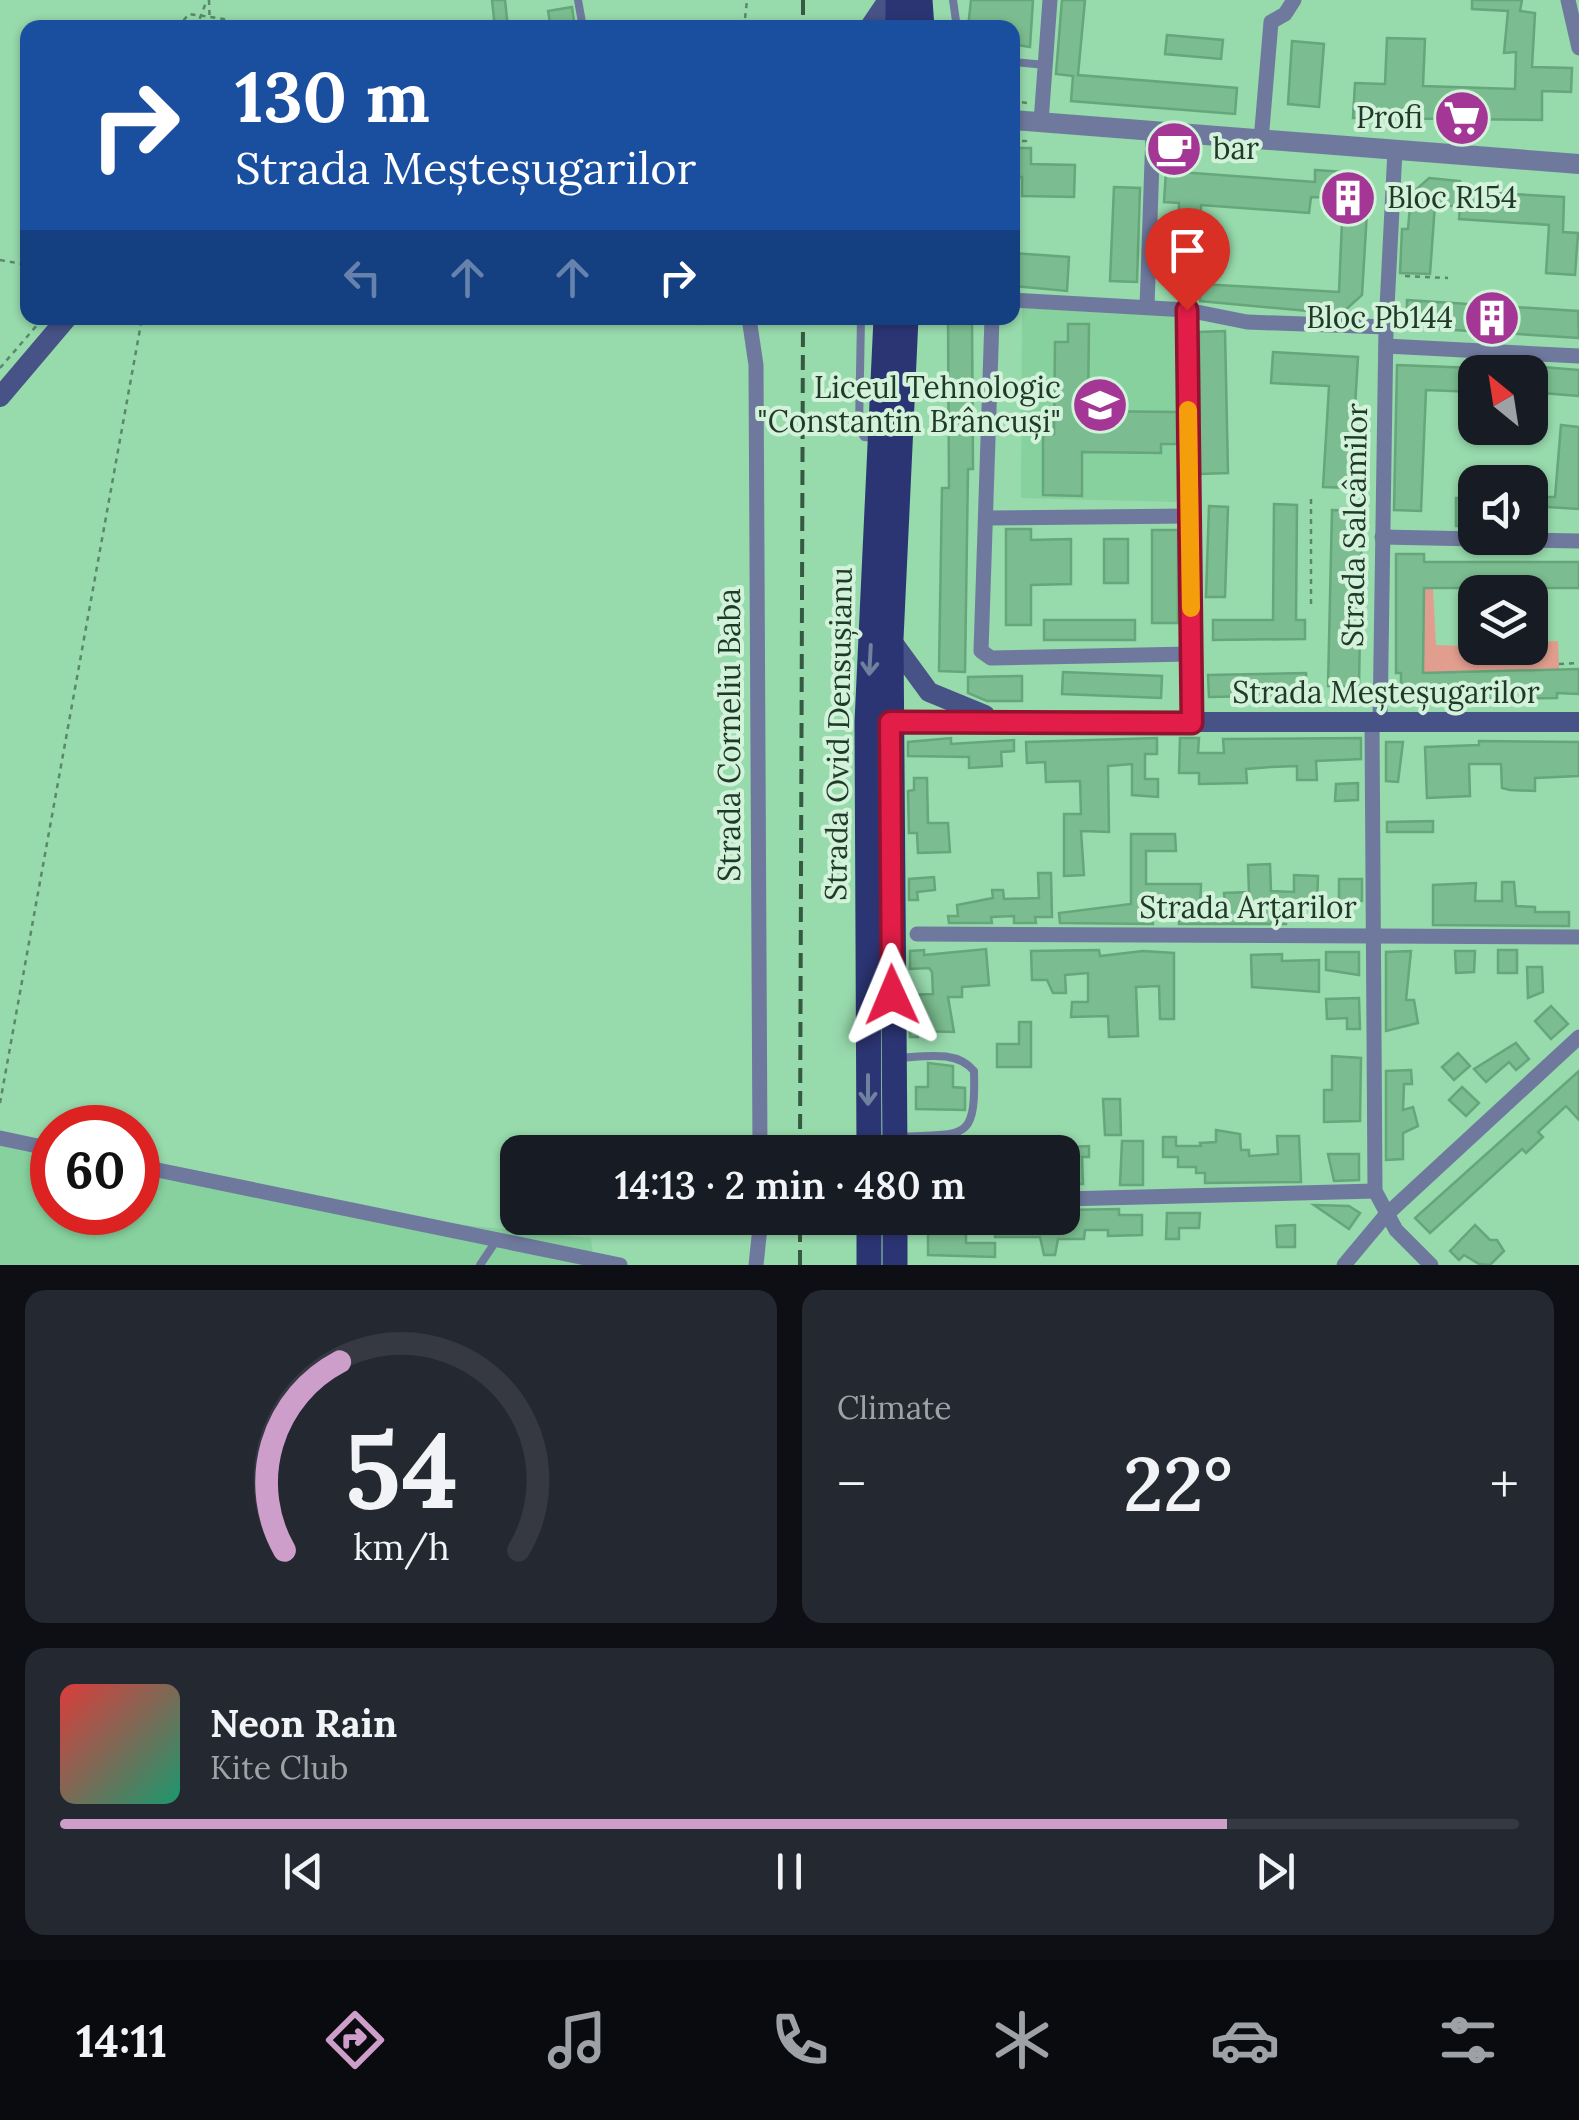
<!DOCTYPE html>
<meta charset="utf-8">
<style>
body{margin:0;font-family:Lora,serif;background:#242831;color:#f1f3f6;height:100vh;display:flex;flex-direction:column;font-size:38px;white-space:nowrap}
*{box-sizing:border-box;margin:0}
p{font-size:32px;color:#9ea1a6}
.icon{flex:none;width:55px;height:55px;fill:none;stroke:currentColor;stroke-width:2;stroke-linecap:round;stroke-linejoin:round}
.map{position:relative;height:1265px;overflow:hidden}
.side{display:flex;flex-direction:column;gap:25px;padding:25px;background:#0d0f14;flex:1}
.side>*{flex:none}
.hud{position:absolute;left:20px;top:20px;width:1000px;height:305px;border-radius:20px;box-shadow:0 2px 8px #0004;background:#1a4fa0;color:#fff;overflow:hidden}
.needle{width:65px;rotate:330deg}
.fabs{position:absolute;left:1458px;top:355px;display:grid;gap:20px}
.fabs a{display:grid;place-items:center;width:90px;height:90px;border-radius:20px;background:#171b24;box-shadow:0 2px 8px #0004;font-size:50px}
.speed{position:absolute;left:30px;top:1105px;display:flex;gap:20px;font-size:50px;font-weight:700;text-align:center}
.speed>*{display:grid;place-content:center;width:130px;height:130px;border-radius:50%;background:#171b24;box-shadow:0 2px 8px #0004;line-height:1}
.speed .limit{border:15px solid #d22;background:#fff;color:#111}
.pin{position:absolute;display:grid;place-items:center;width:85px;height:85px;color:#fff;margin:-102px -42px;border-radius:50% 50% 50% 0;rotate:-45deg;box-shadow:0 0 10px #0007}
.pin .icon{rotate:45deg}
.me{position:absolute;width:110px;margin:-55px;rotate:359deg;stroke-linejoin:round;filter:drop-shadow(0 0 8px #0008)}
.turn{display:flex;align-items:center;gap:35px;height:210px;padding:0 50px;font-size:45px}
.turn .icon{width:130px;height:130px;stroke-width:2.5}
.turn b{display:block;font-size:70px;line-height:85px}
.lanes{display:flex;align-items:center;height:95px;padding:0 50px;background:#0003;justify-content:center;gap:50px;direction:ltr}
.lanes .off{opacity:.35}
.big{font-size:75px;font-weight:600;line-height:1.1}
.side .tile{flex:1;display:flex;flex-direction:column;justify-content:center;gap:15px;min-width:0;padding:0 35px;border-radius:20px;background:#242831}
.side .dial{align-items:center;gap:0}
.dial svg{height:260px;overflow:visible;fill:none;stroke:#363941;stroke-width:7;stroke-linecap:round;text-anchor:middle}
.dial text{fill:#f1f3f6;stroke:none}
.song{display:flex;align-items:center;gap:30px}
.cover{width:120px;height:120px;border-radius:15px;background:linear-gradient(135deg,hsl(0 70% 55%),hsl(160 70% 35%))}
.played{height:10px;border-radius:5px;background:linear-gradient(90deg,#ce9ecb 80%,#363941 80%)}
.keys{display:flex;justify-content:space-around;direction:ltr}
.heat{display:flex;justify-content:space-between;align-items:center;font-size:55px;direction:ltr}
.side .tiles{flex:1;display:grid;gap:25px;grid-template-columns:1fr 1fr}
.tile:last-child{grid-column:span 2}
.trip{position:absolute;left:500px;top:1135px;width:580px;height:100px;border-radius:20px;background:#171b24;box-shadow:0 2px 8px #0004;font-weight:600;line-height:100px;text-align:center}
.tab-bar{display:flex;height:160px;justify-content:space-around;align-items:center;background:#090b0e;color:#9ea1a6}
.tab-bar .icon{width:70px;height:70px}
.tab-bar .active{color:#ce9ecb}
.tab-bar b{font-size:45px;color:#f1f3f6}
.map>svg:first-child{display:block}
.built{fill:#87d19e}
.green{fill:#e19e8f}
.building{fill:#7bbd90;stroke:#65a67a;stroke-width:2.5}
.lines{fill:none;stroke-linecap:round;stroke-linejoin:round}
.path{stroke:#5a8869;stroke-width:2.5;stroke-dasharray:5 5;stroke-linecap:butt}
.service{stroke:#6f799d;stroke-width:8}
.minor{stroke:#6f799d;stroke-width:15}
.tertiary{stroke:#6f799d;stroke-width:20}
.secondary{stroke:#475286;stroke-width:20}
.primary{stroke:#2c3574;stroke-width:25}
.rail{stroke:#365942;stroke-width:4;stroke-dasharray:15 8;stroke-linecap:butt}
.oneway{stroke:#6e819d}
.route-casing{stroke:#92132f;stroke-width:25}
.route{stroke:#e11d48;stroke-width:18}
.slow{stroke:#f59e0b;stroke-width:18}
.labels{text-anchor:middle;stroke-width:8;stroke-linejoin:round;paint-order:stroke}
.poi-label{font-size:30px;fill:#1f3a28;stroke:#d2f2da;text-anchor:end}
.street-label{font-size:30px;fill:#1f3a28;stroke:#d2f2da}
</style>
<div class="map">
<svg width="1579" height="1265" viewBox="0 0 1579 1265">
<rect width="100%" height="100%" fill="#97daac"/>
<g class="built">
<polygon points="1022,306 1181,312 1177,502 1021,498"/>
<polygon points="0,1138 52,1150 52,1212 138,1212 138,1170 436,1222 591,1238 594,1265 0,1265"/>
</g>
<polygon class="green" points="1424,588 1433,589 1436,645 1530,648 1530,642 1558,641 1559,670 1423,673"/>
<g class="building">
<polygon points="492,0 505,0 508,28 495,28"/>
<polygon points="971,0 1033,0 1030,47 1012,44 1012,28 968,28"/>
<polygon points="1062,0 1085,0 1078,75 1237,88 1235,114 1071,101 1073,76 1056,74"/>
<polygon points="1472,0 1522,0 1520,11 1535,13 1532,67 1572,68 1571,92 1542,91 1542,120 1353,118 1355,83 1385,84 1387,38 1425,39 1423,86 1515,89 1516,52 1504,53 1508,11 1472,9"/>
<polygon points="572,7 575,28 551,28 548,11"/>
<polygon points="1167,35 1223,40 1221,59 1165,54"/>
<polygon points="1292,41 1324,44 1319,107 1288,104"/>
<polygon points="1012,148 1031,148 1031,164 1075,165 1074,197 1022,196 1022,177 1012,177"/>
<polygon points="1315,170 1346,172 1368,195 1362,295 1341,314 1200,301 1201,284 1339,292 1343,198 1311,197 1309,213 1201,205 1199,267 1178,266 1179,203 1164,202 1166,171 1315,182"/>
<polygon points="1429,178 1460,181 1459,191 1564,197 1563,232 1578,233 1575,275 1546,273 1549,225 1459,219 1460,207 1435,204 1430,274 1400,273 1402,229 1408,229 1411,194"/>
<polygon points="1114,187 1140,188 1137,282 1110,281"/>
<polygon points="1012,253 1069,257 1067,291 1012,286"/>
<polygon points="1407,300 1578,311 1579,338 1407,327"/>
<polygon points="948,318 972,318 973,469 968,469 965,672 939,671 942,488 949,488"/>
<polygon points="1068,324 1089,324 1088,411 1177,412 1177,444 1161,444 1161,453 1082,452 1082,496 1043,495 1043,434 1054,434 1055,342 1068,342"/>
<polygon points="1225,331 1228,473 1200,474 1199,332"/>
<polygon points="1273,352 1358,357 1350,488 1323,487 1329,386 1271,383"/>
<polygon points="1397,365 1475,368 1474,392 1426,390 1421,511 1394,510"/>
<polygon points="1530,366 1579,370 1579,396 1530,392"/>
<polygon points="1561,425 1579,427 1579,509 1532,506 1532,497 1555,497"/>
<rect x="1456" y="498" width="19" height="28"/>
<polygon points="1274,504 1297,505 1296,620 1305,620 1305,639 1213,640 1213,620 1273,620"/>
<polygon points="1209,506 1228,507 1225,597 1206,597"/>
<polygon points="1332,510 1362,511 1359,687 1328,686"/>
<polygon points="1006,529 1031,529 1031,540 1071,539 1071,584 1031,585 1031,625 1006,625"/>
<rect x="1152" y="530" width="26" height="93"/>
<rect x="1104" y="539" width="24" height="44"/>
<polygon points="1396,554 1424,554 1424,562 1579,562 1579,588 1424,588 1423,673 1579,669 1579,694 1557,693 1557,698 1401,700 1401,673 1396,673"/>
<rect x="1044" y="620" width="91" height="20"/>
<polygon points="1063,672 1162,676 1161,698 1062,694"/>
<polygon points="1306,673 1307,695 1209,697 1208,675"/>
<polygon points="1022,676 1022,701 987,701 968,693 968,677"/>
<polygon points="951,738 951,744 1014,740 1014,751 1001,752 1002,766 969,768 969,757 908,756 908,742"/>
<polygon points="1157,738 1157,754 1145,754 1145,779 1158,779 1158,797 1132,795 1132,764 1108,766 1109,832 1081,831 1084,875 1064,876 1064,814 1081,814 1080,781 1046,782 1045,762 1027,763 1026,742"/>
<polygon points="1180,738 1199,738 1198,753 1224,753 1223,739 1361,738 1361,759 1316,761 1317,780 1297,780 1297,766 1271,767 1246,769 1247,783 1199,784 1199,773 1179,773"/>
<polygon points="1479,741 1579,742 1579,776 1535,778 1535,791 1510,790 1502,788 1501,764 1469,764 1470,796 1427,798 1425,747 1479,745"/>
<polygon points="1386,742 1403,742 1398,782 1386,781"/>
<polygon points="914,778 927,778 928,823 948,823 950,852 918,853 917,833 909,833 908,791 914,790"/>
<polygon points="1358,783 1358,800 1335,801 1336,784"/>
<polygon points="1433,821 1433,832 1387,832 1387,822"/>
<polygon points="1131,834 1175,834 1176,851 1146,851 1146,884 1201,884 1200,908 1225,908 1224,893 1249,892 1248,865 1270,864 1271,891 1294,892 1294,875 1318,876 1317,906 1286,906 1286,924 1179,924 1179,917 1152,917 1153,924 1060,923 1059,913 1131,904"/>
<polygon points="1038,873 1051,873 1052,917 1035,917 1036,923 1014,923 1014,916 991,917 992,923 949,923 948,916 958,916 957,905 993,898 992,890 1003,890 1004,899 1039,898"/>
<polygon points="934,877 935,890 917,892 918,900 909,900 909,879"/>
<rect x="1339" y="879" width="23" height="22"/>
<polygon points="1502,882 1514,882 1516,906 1535,907 1535,912 1569,912 1569,926 1433,925 1433,885 1476,883 1475,901 1502,901"/>
<polygon points="986,949 989,985 962,987 962,997 948,997 954,1032 918,1031 918,1037 910,1037 910,995 933,994 932,972 929,968 910,969 910,951 924,950 924,955"/>
<polygon points="1099,950 1100,956 1143,951 1174,953 1174,1019 1160,1019 1159,986 1136,987 1138,1036 1109,1037 1108,1016 1071,1017 1072,1002 1088,1002 1088,973 1065,975 1066,993 1053,993 1047,980 1032,980 1031,951"/>
<rect x="1498" y="950" width="19" height="23"/>
<polygon points="1411,951 1406,1000 1414,1000 1418,1023 1386,1031 1386,952"/>
<polygon points="1455,951 1475,951 1474,972 1456,973"/>
<polygon points="1326,952 1359,952 1359,975 1326,970"/>
<polygon points="1282,954 1282,961 1319,960 1319,992 1252,987 1251,955"/>
<polygon points="1527,967 1542,967 1543,992 1528,998"/>
<polygon points="1359,998 1360,1029 1347,1029 1347,1018 1327,1019 1326,999"/>
<polygon points="1551,1006 1568,1024 1551,1039 1535,1021"/>
<polygon points="1019,1022 1031,1022 1031,1067 997,1067 997,1044 1019,1044"/>
<polygon points="1516,1043 1529,1059 1516,1070 1509,1062 1486,1082 1474,1069"/>
<polygon points="1458,1053 1470,1066 1454,1080 1442,1067"/>
<polygon points="1332,1056 1361,1058 1360,1121 1324,1122 1324,1090 1332,1090"/>
<polygon points="928,1063 953,1066 953,1087 965,1088 965,1110 916,1109 916,1087 928,1087"/>
<polygon points="1411,1070 1412,1084 1404,1084 1403,1110 1413,1107 1418,1126 1403,1133 1403,1159 1386,1160 1386,1071"/>
<polygon points="1579,1071 1579,1120 1566,1106 1538,1132 1543,1137 1526,1153 1522,1149 1430,1233 1415,1218"/>
<polygon points="1462,1087 1479,1103 1466,1116 1449,1100"/>
<polygon points="1103,1099 1120,1099 1121,1135 1105,1135"/>
<polygon points="1216,1130 1240,1134 1241,1150 1249,1150 1249,1156 1278,1154 1277,1136 1299,1136 1301,1182 1205,1183 1205,1173 1196,1173 1196,1167 1178,1167 1178,1157 1163,1157 1163,1137 1176,1137 1176,1146 1201,1146 1200,1143 1216,1142"/>
<polygon points="1067,1140 1067,1147 1089,1146 1089,1157 1082,1157 1083,1184 1069,1184 1069,1172 1062,1172 1062,1152 1032,1152 1032,1141"/>
<polygon points="1122,1141 1143,1141 1143,1185 1120,1185"/>
<polygon points="1328,1154 1359,1154 1359,1180 1334,1181"/>
<polygon points="1314,1205 1349,1206 1360,1213 1349,1229"/>
<polygon points="1119,1209 1119,1215 1142,1215 1142,1235 1108,1236 1108,1230 1085,1230 1084,1239 1058,1239 1055,1255 1044,1255 1040,1237 995,1237 995,1218 1040,1218 1040,1226 1066,1225 1066,1210"/>
<polygon points="1167,1213 1200,1213 1199,1228 1179,1228 1179,1239 1166,1239"/>
<polygon points="911,1218 966,1218 966,1243 995,1243 995,1257 928,1255 928,1232 911,1233"/>
<polygon points="1295,1225 1295,1247 1277,1247 1276,1226"/>
<polygon points="1475,1225 1490,1240 1497,1240 1504,1251 1490,1265 1479,1264 1464,1255 1459,1260 1450,1251"/>
</g>
<g class="lines">
<g class="path">
<polyline points="209,0 210,28"/>
<polyline points="177,28 189,14 224,19 228,28"/>
<polyline points="196,28 207,0"/>
<polyline points="744,28 747,0"/>
<polyline points="1012,101 1027,103"/>
<polyline points="1012,141 1026,141 1026,136"/>
<polyline points="0,260 28,265"/>
<polyline points="1405,276 1448,278"/>
<polyline points="562,318 702,324 718,318"/>
<polyline points="0,368 38,324"/>
<polyline points="1311,499 1311,609"/>
<polyline points="1559,664 1579,663"/>
<polyline points="0,1103 142,318"/>
</g>
<g class="service">
<polyline points="578,0 583,28"/>
<polyline points="953,0 957,28"/>
<polyline points="1012,62 1046,65"/>
<polyline points="861,318 859,428 864,437 876,438"/>
<path d="M897,1058C923,1057 956,1049 974,1071C976,1144 964,1133 899,1137"/>
<polyline points="480,1265 498,1238"/>
</g>
<g class="minor">
<polyline points="1568,0 1579,48"/>
<polyline points="1041,122 1050,0"/>
<polyline points="1261,141 1271,22 1285,14 1294,0"/>
<polyline points="1012,300 1187,310 1247,322 1386,327"/>
<polyline points="1147,307 1153,132"/>
<polyline points="1187,310 1192,723"/>
<polyline points="749,318 756,365 760,1152"/>
<polyline points="992,318 981,651 991,658 1191,654"/>
<polyline points="1386,346 1579,356"/>
<polyline points="988,518 1190,516"/>
<polyline points="1382,537 1579,541"/>
<polyline points="1372,723 1375,1191 1396,1230 1431,1265"/>
<polyline points="1380,723 1386,327 1395,150"/>
<polyline points="917,934 1579,937"/>
<polyline points="0,1138 52,1149"/>
<polyline points="138,1166 620,1265"/>
<polyline points="1062,1199 1375,1191"/>
<polyline points="756,1265 761,1218"/>
<polyline points="1344,1265 1385,1216 1579,1037"/>
</g>
<polyline class="tertiary" points="1012,120 1579,164"/>
<g class="secondary">
<polyline points="869,28 888,0"/>
<polyline points="0,397 67,318"/>
<polyline points="891,640 929,692 985,715"/>
<polyline points="879,722 1579,722"/>
</g>
<g class="primary">
<polyline points="898,0 898,28"/>
<polyline points="920,0 922,28"/>
<polyline points="869,1152 867,722 886,318"/>
<polyline points="895,1152 891,639 906,318"/>
<polyline points="869,1218 869,1265"/>
<polyline points="895,1218 895,1265"/>
</g>
<g class="rail">
<polyline points="803,0 803,28"/>
<polyline points="800,1152 803,318"/>
<polyline points="800,1265 800,1218"/>
</g>
</g>
<defs><path id="oneway-shaft" d="M-6 0H5M1.5-3L5.5 0L1.5 3" fill="none" stroke-width="1.6" stroke-linecap="round" stroke-linejoin="round" transform="scale(2.5)"/></defs>
<g class="oneway">
<use href="#oneway-shaft" transform="translate(870 660) rotate(93)"/>
<use href="#oneway-shaft" transform="translate(868 1090) rotate(90)"/>
</g>
<g class="lines">
<g class="route-casing">
<polyline id="route" points="892,995 890,722 1192,723 1187,310"/>
</g>
<use href="#route" class="route"/>
<polyline class="slow" points="1188,410 1191,608"/>
</g>
<defs>
<g id="supermarket-disc" transform="scale(2.875)"><circle r="9.5" fill="#a43796" stroke="#d2f2da"/><path d="M-6-5.5h2.5l.6 2H6L4.5 2H-2.5L-4.4-4H-6ZM-1.5 3.2a1.3 1.3 0 1 0 .1 0ZM3 3.2a1.3 1.3 0 1 0 .1 0Z" fill="#fff"/></g>
<g id="cafe-disc" transform="scale(2.875)"><circle r="9.5" fill="#a43796" stroke="#d2f2da"/><path d="M-5.5-4.5H6V0H3Q3 3.5 0 3.5H-2.5Q-5.5 3.5-5.5 0ZM3-3.2v2h1.7v-2ZM-6 4.5H4V6H-6Z" fill="#fff"/></g>
<g id="building-disc" transform="scale(2.875)"><circle r="9.5" fill="#a43796" stroke="#d2f2da"/><path d="M-4-6H4V6H1V3H-1V6H-4ZM-2.5-4.3h1.7v1.8h-1.7ZM.8-4.3h1.7v1.8H.8ZM-2.5-1h1.7V.8h-1.7ZM.8-1h1.7V.8H.8Z" fill="#fff"/></g>
<g id="school-disc" transform="scale(2.875)"><circle r="9.5" fill="#a43796" stroke="#d2f2da"/><path d="M0-5L7-2L0 1L-7-2ZM-4 1L0 2.5L4 1V4Q0 6-4 4Z" fill="#fff"/></g>
</defs>
<g fill-rule="evenodd">
<use href="#supermarket-disc" x="1462" y="118"/>
<use href="#cafe-disc" x="1174" y="149"/>
<use href="#building-disc" x="1348" y="198"/>
<use href="#building-disc" x="1492" y="318"/>
<use href="#school-disc" x="1100" y="405"/>
</g>
<g class="labels">
<g class="poi-label">
<text x="1423" y="128">Profi</text>
<text x="1213" y="159" text-anchor="start">bar</text>
<text x="1387" y="208" text-anchor="start">Bloc R154</text>
<text x="1453" y="328">Bloc Pb144</text>
<text x="1061" y="398">Liceul Tehnologic<tspan x="1061" dy="34">"Constantin Brâncuși"</tspan></text>
</g>
<g class="street-label">
<text transform="translate(1355 525) rotate(-89)" y="10">Strada Salcâmilor</text>
<text x="1386" y="703">Strada Meșteșugarilor</text>
<text transform="translate(839 734) rotate(-89)" y="10">Strada Ovid Densușianu</text>
<text transform="translate(730 735) rotate(-90)" y="10">Strada Corneliu Baba</text>
<text x="1248" y="918">Strada Arțarilor</text>
</g>
</g>
</svg>
<div class="fabs">
<a><svg class="needle" viewBox="-14 -14 28 28"><path d="M0-13l5 13h-10z" fill="#e53935"/><path d="M0 13l5-13h-10z" fill="#9ea1a6"/></svg></a>
<a><svg class="icon" aria-label="sound" viewBox="0 0 24 24"><path d="M4 9h4l5-4v14l-5-4H4zM17 9q2 3 0 6"/></svg></a>
<a><svg class="icon" aria-label="layers" viewBox="0 0 24 24"><path d="M12 4l9 5-9 5-9-5zM3 14l9 5 9-5"/></svg></a>
</div>
<div class="speed"><div class="limit">60</div></div>
<div class="pin" style="left:1187px;top:310px;background:#d93025"><svg class="icon" aria-label="arrive" viewBox="0 0 24 24"><path d="M6 21V4h12l-3 4 3 4H6"/></svg></div>
<svg class="me" style="left:892px;top:995px" viewBox="-20 -20 40 40"><path d="M0-17L14 15 0 8-14 15z" fill="#e11d48" stroke="#fff" stroke-width="4"/></svg>
<div class="trip">14:13 · 2 min · 480 m</div>
<div class="hud">
<div class="turn"><svg class="icon" aria-label="right" viewBox="0 0 24 24"><path d="M7 20v-9h11M14 6l5 5-5 5"/></svg><div><b>130 m</b>Strada Meșteșugarilor</div></div>
<div class="lanes"><svg class="icon off" aria-label="left" viewBox="0 0 24 24"><path d="M17 20v-9H6M10 6l-5 5 5 5"/></svg><svg class="icon off" aria-label="ahead" viewBox="0 0 24 24"><path d="M12 20V5M6 11l6-6 6 6"/></svg><svg class="icon off" aria-label="ahead" viewBox="0 0 24 24"><path d="M12 20V5M6 11l6-6 6 6"/></svg><svg class="icon" aria-label="right" viewBox="0 0 24 24"><path d="M7 20v-9h11M14 6l5 5-5 5"/></svg></div>
</div>
</div>
<section class="side">
<div class="tiles">
<div class="tile dial"><svg viewBox="0 0 100 80">
<path d="M14 69A42 42 0 1 1 86 69"/>
<path d="M14 69A42 42 0 0 1 31 11" stroke="#ce9ecb"/>
<text x="50" y="56" font-size="32" font-weight="700">54</text>
<text x="50" y="72" font-size="11">km/h</text>
</svg></div>
<div class="tile"><p>Climate</p>
<div class="heat"><a>−</a><b class="big">22°</b><a>+</a></div>
</div>
<div class="tile">
<div class="song"><i class="cover"></i><div><b>Neon Rain</b><p>Kite Club</p></div></div>
<div class="played"></div>
<div class="keys"><svg class="icon" aria-label="previous" viewBox="0 0 24 24"><path d="M18 5L8 12l10 7zM5 5v14"/></svg><svg class="icon" aria-label="pause" viewBox="0 0 24 24"><path d="M8 5v14M16 5v14"/></svg><svg class="icon" aria-label="next" viewBox="0 0 24 24"><path d="M6 5l10 7-10 7zM19 5v14"/></svg></div>
</div>
</div>
</section>
<nav class="tab-bar">
<b>14:11</b>
<svg class="icon active" aria-label="directions" viewBox="0 0 24 24"><path d="M12 3l9 9-9 9-9-9zM9 14v-3h6M13 9l2 2-2 2"/></svg>
<svg class="icon" aria-label="music" viewBox="0 0 24 24"><path d="M9 18V5l10-2v13"/><circle cx="6" cy="18" r="3"/><circle cx="16" cy="16" r="3"/></svg>
<svg class="icon" aria-label="phone" viewBox="0 0 24 24"><path d="M5 4h4l2 5-3 2q2 4 5 5l2-3 5 2v4C11 20 4 13 5 4z"/></svg>
<svg class="icon" aria-label="climate" viewBox="0 0 24 24"><path d="M12 3v18M4 7l16 10M4 17L20 7"/></svg>
<svg class="icon" aria-label="car" viewBox="0 0 24 24"><path d="M5 17H2v-5l4-1 3-4h7l3 4 3 1v5h-3M9 17h6M6 11h13"/><circle cx="7" cy="17" r="2"/><circle cx="17" cy="17" r="2"/></svg>
<svg class="icon" aria-label="filters" viewBox="0 0 24 24"><path d="M4 7h16M4 17h16"/><circle cx="9" cy="7" r="2"/><circle cx="15" cy="17" r="2"/></svg>
</nav>
